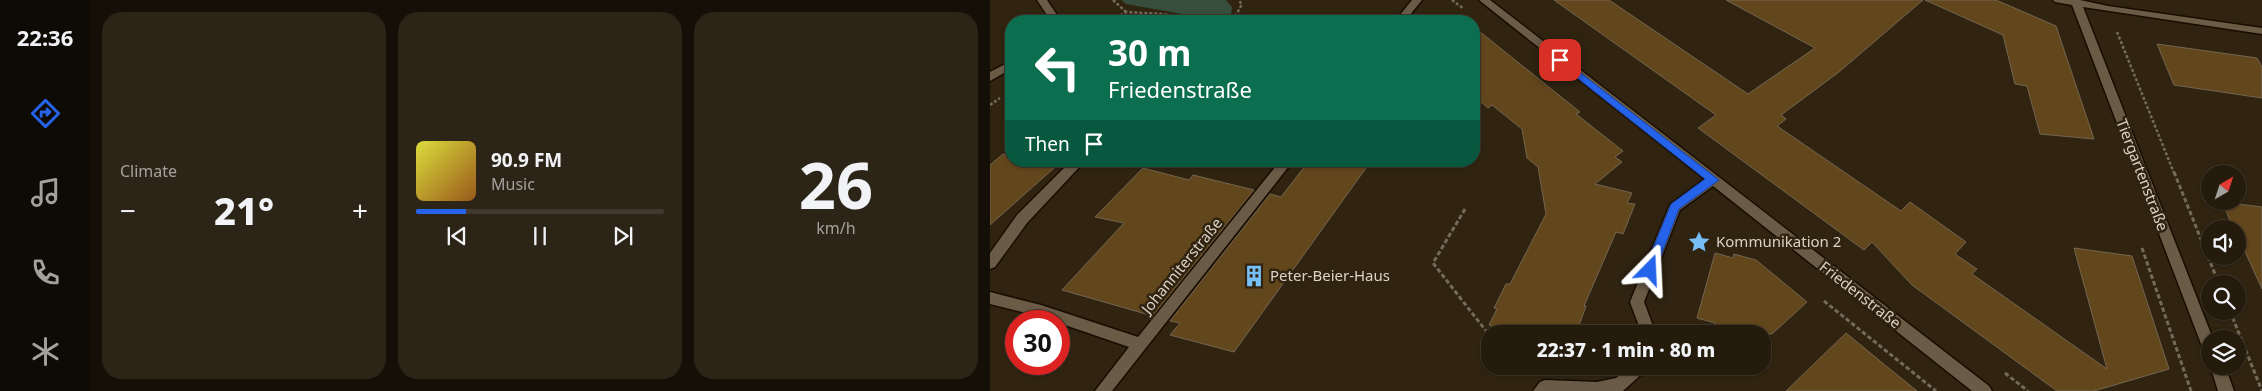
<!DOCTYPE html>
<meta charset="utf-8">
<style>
body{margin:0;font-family:"Noto Sans",sans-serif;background:#2c2416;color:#f1f3f6;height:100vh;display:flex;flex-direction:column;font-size:19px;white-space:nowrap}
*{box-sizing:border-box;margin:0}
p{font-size:16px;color:#a3a19d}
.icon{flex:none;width:28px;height:28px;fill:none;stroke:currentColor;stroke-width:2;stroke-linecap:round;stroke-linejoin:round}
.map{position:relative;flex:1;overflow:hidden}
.side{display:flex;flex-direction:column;gap:12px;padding:12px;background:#140f07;width:900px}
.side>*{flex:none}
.hud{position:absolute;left:15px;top:15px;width:475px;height:152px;border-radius:20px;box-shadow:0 1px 4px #0004,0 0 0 1px #41392e;background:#0b6e4f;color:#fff;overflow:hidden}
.needle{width:32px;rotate:39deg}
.tools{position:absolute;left:1211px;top:165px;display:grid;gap:10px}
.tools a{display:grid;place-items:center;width:45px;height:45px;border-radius:50%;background:#241b0d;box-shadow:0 1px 4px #0004,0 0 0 1px #41392e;font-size:25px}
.speed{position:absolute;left:15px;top:310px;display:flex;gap:10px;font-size:25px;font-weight:700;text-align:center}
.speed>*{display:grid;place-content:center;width:65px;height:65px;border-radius:50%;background:#241b0d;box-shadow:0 1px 4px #0004,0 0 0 1px #41392e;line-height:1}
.speed .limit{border:8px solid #d22;background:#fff;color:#111}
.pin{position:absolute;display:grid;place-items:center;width:42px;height:42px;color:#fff;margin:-21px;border-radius:10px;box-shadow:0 2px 8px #0006}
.me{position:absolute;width:55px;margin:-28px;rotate:21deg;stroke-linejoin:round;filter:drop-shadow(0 0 4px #0008)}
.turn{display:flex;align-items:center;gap:18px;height:105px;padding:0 20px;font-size:22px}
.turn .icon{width:65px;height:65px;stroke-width:2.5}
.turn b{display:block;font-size:35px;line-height:42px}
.then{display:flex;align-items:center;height:48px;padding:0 20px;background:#0003;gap:10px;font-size:19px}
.big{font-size:38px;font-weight:800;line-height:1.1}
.side .tile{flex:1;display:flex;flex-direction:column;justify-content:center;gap:8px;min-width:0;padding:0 18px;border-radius:20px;background:#2c2416}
.side .dial{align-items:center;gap:0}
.dial b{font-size:65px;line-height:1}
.song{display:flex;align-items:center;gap:15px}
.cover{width:60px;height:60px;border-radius:8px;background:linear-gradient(135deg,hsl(60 70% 55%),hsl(30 70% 35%))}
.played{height:5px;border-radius:2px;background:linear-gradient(90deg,#2563eb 20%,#41392e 20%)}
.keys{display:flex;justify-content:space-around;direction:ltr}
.heat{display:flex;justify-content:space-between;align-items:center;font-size:28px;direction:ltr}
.side .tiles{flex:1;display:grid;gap:12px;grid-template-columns:repeat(3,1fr)}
.trip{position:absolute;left:491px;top:325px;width:290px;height:50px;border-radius:20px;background:#241b0d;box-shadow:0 1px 4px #0004,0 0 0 1px #41392e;font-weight:800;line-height:50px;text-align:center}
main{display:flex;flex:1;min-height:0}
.tab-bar{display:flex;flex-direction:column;width:90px;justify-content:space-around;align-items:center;background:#0e0b05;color:#a3a19d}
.tab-bar .icon{width:35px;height:35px}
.tab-bar .active{color:#2563eb}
.tab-bar b{font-size:22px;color:#f1f3f6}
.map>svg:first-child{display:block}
.green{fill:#364e3b}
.building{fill:#62461c;stroke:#746551}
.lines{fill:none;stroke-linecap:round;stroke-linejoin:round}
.minor-casing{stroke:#180c00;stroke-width:3}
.path-far1{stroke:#756a5a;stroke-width:2.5;stroke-dasharray:3 2;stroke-linecap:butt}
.path{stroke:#756a5a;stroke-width:3;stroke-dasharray:4.5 2.5;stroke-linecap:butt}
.minor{fill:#6a5b47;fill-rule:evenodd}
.route{fill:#2563eb;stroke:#184099}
.labels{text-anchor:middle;stroke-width:5;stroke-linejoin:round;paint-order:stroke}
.street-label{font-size:15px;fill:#dbd2c7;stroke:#302411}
.poi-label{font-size:15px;fill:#dbd2c7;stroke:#302411;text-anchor:start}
</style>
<main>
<nav class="tab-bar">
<b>22:36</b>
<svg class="icon active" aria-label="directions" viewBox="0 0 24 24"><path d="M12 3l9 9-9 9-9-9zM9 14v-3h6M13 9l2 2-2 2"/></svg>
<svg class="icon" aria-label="music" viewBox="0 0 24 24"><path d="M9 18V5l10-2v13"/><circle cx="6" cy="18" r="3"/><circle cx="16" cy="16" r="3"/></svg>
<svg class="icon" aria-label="phone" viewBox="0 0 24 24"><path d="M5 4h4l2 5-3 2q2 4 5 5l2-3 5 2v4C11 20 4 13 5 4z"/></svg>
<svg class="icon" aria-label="climate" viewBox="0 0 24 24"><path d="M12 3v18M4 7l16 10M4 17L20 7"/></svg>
</nav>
<section class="side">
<div class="tiles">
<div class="tile"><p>Climate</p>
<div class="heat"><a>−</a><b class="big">21°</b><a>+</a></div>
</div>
<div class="tile">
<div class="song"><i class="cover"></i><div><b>90.9 FM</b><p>Music</p></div></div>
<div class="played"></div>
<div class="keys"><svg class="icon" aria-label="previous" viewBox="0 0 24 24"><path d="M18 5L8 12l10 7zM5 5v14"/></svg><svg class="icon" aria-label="pause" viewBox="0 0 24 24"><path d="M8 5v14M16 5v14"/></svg><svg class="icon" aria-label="next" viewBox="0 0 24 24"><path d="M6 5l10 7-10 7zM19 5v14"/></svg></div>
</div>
<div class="tile dial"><b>26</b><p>km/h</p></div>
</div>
</section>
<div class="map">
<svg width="1272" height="391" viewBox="0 0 1272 391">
<rect width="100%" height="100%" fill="#302411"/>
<polygon class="green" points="131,0 236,0 242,7 241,16 232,21 136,4"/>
<g class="building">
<polygon points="564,0 619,0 758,94 825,48 736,0 933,0 849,72 791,115 796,119 787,126 911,211 920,202 976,242 965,254 987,269 982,274 1117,369 1084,248 1142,256 1179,369 1104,391 1067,391 922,285 882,242 874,250 708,128 726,115"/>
<polygon points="935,0 1006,0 1066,26 1104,139 1050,134 1037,86 1025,84 1013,35"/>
<polygon points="484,27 590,112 586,114 633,151 625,157 632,162 605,184 642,193 637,203 645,204 633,234 626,232 594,306 596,306 586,334 526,334 499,325 507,309 504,308 516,284 520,284 556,214 548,167 537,158 532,129 502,105 498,108 484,96"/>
<polygon points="1167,44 1267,58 1272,67 1272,98 1184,85"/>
<polygon points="13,154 21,156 21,161 40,161 64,168 0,225 0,165"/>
<polygon points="319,161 381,161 244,352 180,335 190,323 180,321 280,194 291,197"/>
<polygon points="153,168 199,180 203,175 264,190 163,316 72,290 134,223 105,217"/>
<polygon points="1232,202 1272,207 1272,289 1248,236 1248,229 1244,229"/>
<polygon points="725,253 743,258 744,254 766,260 817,302 782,334 745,334 724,327 725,323 707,318"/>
<polygon points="856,333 895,365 927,391 796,391"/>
</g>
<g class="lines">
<g class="minor-casing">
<g id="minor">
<polygon points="47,0 57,0 71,21 61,21"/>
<polygon points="422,0 432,0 415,21 405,21"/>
<polygon points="489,0 500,0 999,386 1002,391 982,391 723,186 690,210 654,302 666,334 652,334 640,302 679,207 681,204 715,179"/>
<polygon points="1063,0 1090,0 1118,6 1272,28 1272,34 1093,7 1223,339 1220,339 1220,356 1215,354 1213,349 1082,5 1065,2"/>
<polygon points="21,61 21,69 0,81 0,72"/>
<polygon points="81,161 95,161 37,223 5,267 0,269 0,253 27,215"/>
<polygon points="290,161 303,161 122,391 105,391 139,347 69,323 69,321 0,304 0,292 51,305 148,337"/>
<polygon points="1220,365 1235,366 1244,391 1228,391"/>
<polygon points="639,366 657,366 655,371 633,391 543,391 550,382 555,380 607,382 626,378"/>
</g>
</g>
<g class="path-far1">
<polyline points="123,0 136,12"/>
<polyline points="462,0 474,9"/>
<polyline points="122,21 136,12 173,14 209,21"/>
<polyline points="243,21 252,4 248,0"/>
<polyline points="1127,32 1184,173"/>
<polyline points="0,105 10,98"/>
</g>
<g class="path">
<polyline points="1184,172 1229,284"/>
<polyline points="475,209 443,263 500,336"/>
<polyline points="1152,248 1201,391"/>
<polyline points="834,301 946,391"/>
<polyline points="1240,311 1272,391"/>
<polyline points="1015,373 1038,391"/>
</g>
<use href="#minor" class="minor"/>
</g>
<polygon class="route" points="570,57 729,180 689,209 664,274 655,274 654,270 681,204 715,179 567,62 567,58"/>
<defs>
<g id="sight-bare" transform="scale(1.725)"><path d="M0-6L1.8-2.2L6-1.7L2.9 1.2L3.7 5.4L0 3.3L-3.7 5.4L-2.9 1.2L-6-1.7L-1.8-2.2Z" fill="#76c0f7" stroke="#302411" stroke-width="2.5" paint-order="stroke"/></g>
<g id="building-bare" transform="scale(1.725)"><path d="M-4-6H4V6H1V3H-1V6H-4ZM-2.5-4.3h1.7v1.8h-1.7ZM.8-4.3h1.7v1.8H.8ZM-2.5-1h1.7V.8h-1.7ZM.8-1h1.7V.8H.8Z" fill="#76c0f7" stroke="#302411" stroke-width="2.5" paint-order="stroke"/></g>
</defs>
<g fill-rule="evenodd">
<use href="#sight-bare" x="709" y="242"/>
<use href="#building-bare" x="264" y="276"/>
</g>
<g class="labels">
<g class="street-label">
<text transform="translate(1152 175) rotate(69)" y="5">Tiergartenstraße</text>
<text transform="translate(192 266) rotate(-51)" y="5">Johanniterstraße</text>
<text transform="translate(870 295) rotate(38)" y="5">Friedenstraße</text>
</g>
<g class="poi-label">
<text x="726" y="247">Kommunikation 2</text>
<text x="280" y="281">Peter-Beier-Haus</text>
</g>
</g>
</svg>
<div class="tools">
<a><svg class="needle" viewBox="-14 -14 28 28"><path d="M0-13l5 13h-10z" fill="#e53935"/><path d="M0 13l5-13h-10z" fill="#a3a19d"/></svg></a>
<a><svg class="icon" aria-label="sound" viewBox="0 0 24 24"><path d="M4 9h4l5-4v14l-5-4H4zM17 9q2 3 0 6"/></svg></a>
<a><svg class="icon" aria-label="search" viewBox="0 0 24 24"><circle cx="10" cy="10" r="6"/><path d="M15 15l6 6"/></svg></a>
<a><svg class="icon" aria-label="layers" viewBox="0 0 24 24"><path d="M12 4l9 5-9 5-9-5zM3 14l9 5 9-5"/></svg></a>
</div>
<div class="speed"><div class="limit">30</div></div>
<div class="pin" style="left:570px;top:60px;background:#d93025"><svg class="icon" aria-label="arrive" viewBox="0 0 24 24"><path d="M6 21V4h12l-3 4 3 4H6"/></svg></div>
<svg class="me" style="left:660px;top:270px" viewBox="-20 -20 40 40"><path d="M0-17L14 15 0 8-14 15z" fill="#2563eb" stroke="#fff" stroke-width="4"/></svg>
<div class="trip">22:37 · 1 min · 80 m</div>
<div class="hud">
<div class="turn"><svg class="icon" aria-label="left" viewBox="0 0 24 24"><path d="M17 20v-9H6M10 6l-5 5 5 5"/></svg><div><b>30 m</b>Friedenstraße</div></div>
<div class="then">Then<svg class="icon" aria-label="arrive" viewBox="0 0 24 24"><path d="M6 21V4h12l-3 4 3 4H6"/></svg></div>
</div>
</div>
</main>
